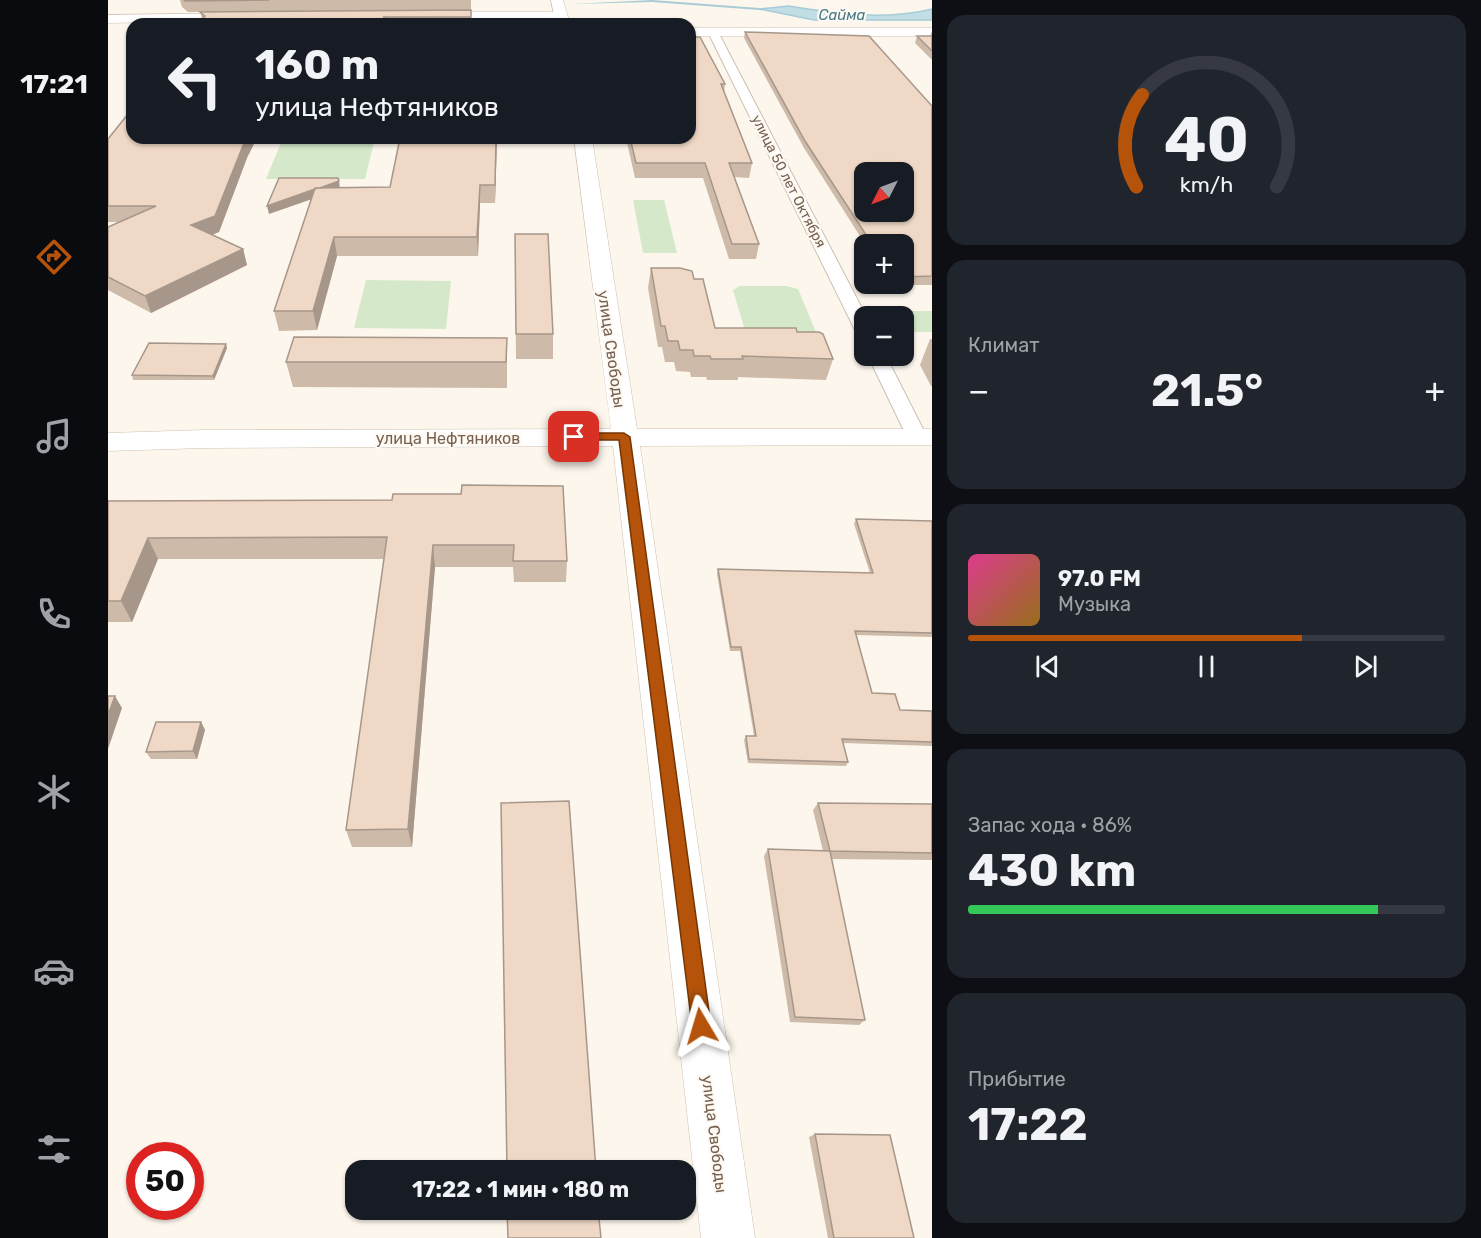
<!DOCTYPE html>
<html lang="ru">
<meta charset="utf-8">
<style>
body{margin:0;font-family:Rubik,sans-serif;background:#20242c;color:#f1f3f6;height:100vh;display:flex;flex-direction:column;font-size:22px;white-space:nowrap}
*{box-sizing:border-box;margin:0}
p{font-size:20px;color:#9ea1a6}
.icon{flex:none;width:33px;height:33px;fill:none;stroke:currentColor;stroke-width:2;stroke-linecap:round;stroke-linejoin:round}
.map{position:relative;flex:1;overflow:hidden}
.side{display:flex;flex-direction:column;gap:15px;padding:15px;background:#0d0f14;width:549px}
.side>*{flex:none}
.guide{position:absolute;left:18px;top:18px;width:570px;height:126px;border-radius:18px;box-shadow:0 2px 4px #0004;background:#171b24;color:#f1f3f6;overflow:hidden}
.needle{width:39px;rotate:228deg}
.tools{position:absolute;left:746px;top:162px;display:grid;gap:12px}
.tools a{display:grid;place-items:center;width:60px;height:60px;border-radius:12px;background:#171b24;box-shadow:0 2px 4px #0004;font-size:30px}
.speed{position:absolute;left:18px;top:1142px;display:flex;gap:12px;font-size:30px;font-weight:700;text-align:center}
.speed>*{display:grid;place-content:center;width:78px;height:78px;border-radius:50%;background:#171b24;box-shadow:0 2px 4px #0004;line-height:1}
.speed .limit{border:9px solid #d22;background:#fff;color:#111}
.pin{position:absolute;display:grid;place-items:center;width:51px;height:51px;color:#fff;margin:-26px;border-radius:12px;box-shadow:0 3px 9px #0006}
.me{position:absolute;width:66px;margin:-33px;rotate:353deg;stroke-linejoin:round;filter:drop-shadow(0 0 4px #0008)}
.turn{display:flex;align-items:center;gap:21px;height:126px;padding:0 30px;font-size:27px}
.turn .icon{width:78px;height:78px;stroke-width:2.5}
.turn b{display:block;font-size:42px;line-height:51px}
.big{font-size:45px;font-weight:700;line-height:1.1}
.side .card{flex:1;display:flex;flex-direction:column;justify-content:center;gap:9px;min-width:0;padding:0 21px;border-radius:18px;background:#20242c}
.side .dial{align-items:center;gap:0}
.dial svg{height:156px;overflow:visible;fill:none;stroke:#363941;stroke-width:7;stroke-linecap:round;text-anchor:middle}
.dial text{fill:#f1f3f6;stroke:none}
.song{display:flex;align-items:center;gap:18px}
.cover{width:72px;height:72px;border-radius:9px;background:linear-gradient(135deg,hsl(330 70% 55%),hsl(40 70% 35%))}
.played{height:6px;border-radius:3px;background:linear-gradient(90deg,#b45309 70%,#363941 70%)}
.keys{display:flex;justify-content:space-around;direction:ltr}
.heat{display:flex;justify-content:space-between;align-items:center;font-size:33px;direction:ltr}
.charge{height:9px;border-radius:4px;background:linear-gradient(90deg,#34c759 86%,#363941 0)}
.trip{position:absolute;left:237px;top:1160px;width:351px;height:60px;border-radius:18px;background:#171b24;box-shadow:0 2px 4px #0004;font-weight:700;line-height:60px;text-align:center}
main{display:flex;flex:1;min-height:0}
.menu{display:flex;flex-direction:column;width:108px;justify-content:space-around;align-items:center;background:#090b0e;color:#9ea1a6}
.menu .icon{width:42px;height:42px}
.menu .current{color:#b45309}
.menu b{font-size:27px;color:#f1f3f6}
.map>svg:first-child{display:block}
.green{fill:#d5e9ca}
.water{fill:#c1dde5;stroke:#a8ccd6;stroke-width:1.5}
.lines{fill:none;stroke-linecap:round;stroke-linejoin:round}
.stream{fill:#a8ccd6;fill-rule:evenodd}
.minor-casing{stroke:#cebfb2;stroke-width:2}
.tertiary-casing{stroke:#cebfb2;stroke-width:1}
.secondary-casing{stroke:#d0c0af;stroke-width:1}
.minor{fill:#fff;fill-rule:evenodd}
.tertiary{fill:#fff;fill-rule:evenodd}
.secondary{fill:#fff;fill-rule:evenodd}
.wall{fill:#cebaa9}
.shaded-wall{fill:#a7978a}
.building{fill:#efd8c5;stroke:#a7978a;stroke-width:1.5;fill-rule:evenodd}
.route{fill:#b45309;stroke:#753606;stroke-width:1.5}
.labels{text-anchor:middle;stroke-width:4.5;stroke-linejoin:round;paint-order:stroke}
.far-street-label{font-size:14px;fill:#766050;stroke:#fefaf3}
.far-water-label{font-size:15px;font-style:italic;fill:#4a7a87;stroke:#fefaf3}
.street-label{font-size:16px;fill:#766050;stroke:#fefaf3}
</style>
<main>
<nav class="menu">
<b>17:21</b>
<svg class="icon current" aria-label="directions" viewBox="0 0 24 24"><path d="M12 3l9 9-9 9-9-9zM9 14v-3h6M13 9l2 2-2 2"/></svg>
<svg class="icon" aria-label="music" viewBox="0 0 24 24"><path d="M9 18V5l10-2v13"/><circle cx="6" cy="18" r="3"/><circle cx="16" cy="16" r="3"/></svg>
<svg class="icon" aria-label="phone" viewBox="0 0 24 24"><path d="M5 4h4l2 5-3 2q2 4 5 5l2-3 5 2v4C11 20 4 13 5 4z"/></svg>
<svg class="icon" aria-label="climate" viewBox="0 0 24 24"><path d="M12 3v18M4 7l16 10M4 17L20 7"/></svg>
<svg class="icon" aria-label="car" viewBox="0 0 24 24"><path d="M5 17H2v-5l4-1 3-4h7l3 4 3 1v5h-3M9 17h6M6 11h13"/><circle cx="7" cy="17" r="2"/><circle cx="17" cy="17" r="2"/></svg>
<svg class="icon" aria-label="filters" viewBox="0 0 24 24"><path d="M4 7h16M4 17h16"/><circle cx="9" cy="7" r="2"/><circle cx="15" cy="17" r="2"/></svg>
</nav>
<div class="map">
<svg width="824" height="1238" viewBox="0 0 824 1238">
<rect width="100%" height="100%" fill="#fcf6ec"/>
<g class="green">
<polygon points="175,138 267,138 257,179 158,179"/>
<polygon points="525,200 556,200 569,253 535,253"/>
<polygon points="258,280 343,281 338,329 246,328"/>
<polygon points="632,286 679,286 690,289 711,339 638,334 625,290"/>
<polygon points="784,311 824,311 824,332 796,332 795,316 787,316"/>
</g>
<path class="water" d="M681,6C727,13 777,21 824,9V20H706L651,9Z"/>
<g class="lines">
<polygon class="stream" points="544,0 651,8 653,9 651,10 544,2 464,4"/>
<g class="minor-casing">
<g id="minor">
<polygon points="605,29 610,32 758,316 756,335 747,330 600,32"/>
<polygon points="760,356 778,356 819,437 816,441 802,441 799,437"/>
</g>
</g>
<g class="tertiary-casing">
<g id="tertiary">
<polygon points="322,12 453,12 459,16 453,20 318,19 318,13"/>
<polygon points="137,13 141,14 141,20 0,23 0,15"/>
<rect x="582" y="28" width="242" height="8"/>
</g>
</g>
<g class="secondary-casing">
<g id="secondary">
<polygon points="443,0 455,0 462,24 448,24"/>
<polygon points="466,138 484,138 529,429 824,429 824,445 532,446 647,1238 593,1238 505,446 96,448 0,451 0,433 96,430 503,429"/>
</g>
</g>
<use href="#minor" class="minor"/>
<use href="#tertiary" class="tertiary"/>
<use href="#secondary" class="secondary"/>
</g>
<g class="wall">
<polygon points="72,0 363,0 363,24 90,24 94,19 92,12 80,12 74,7"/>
<polygon points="824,31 824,60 807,43 809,36 822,36"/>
<polygon points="637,32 824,106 824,285 782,285 781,284 795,284 795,244 757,244 696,148 636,38"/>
<polygon points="582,37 617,84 616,92 644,163 641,178 626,177 651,244 648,259 621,259 595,178 527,178 518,138 582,138"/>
<polygon points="292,138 389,138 387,203 372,203 370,256 229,256 209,330 171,331 166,311 204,199 161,214 232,187 282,187"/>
<polygon points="0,139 139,158 111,232 104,235 135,249 139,265 43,313 0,290 0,227 10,222 0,222"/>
<polygon points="407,234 445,334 445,359 408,359"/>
<polygon points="543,268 586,279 607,328 689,332 725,359 718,380 630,377 630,380 599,380 598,377 583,377 582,372 568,371 566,362 557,362 554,347 550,347 540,288"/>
<polygon points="399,338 399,388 185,387 178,362"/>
<polygon points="822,339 824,339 824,386 823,386 812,365"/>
<polygon points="119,348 106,380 25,380 24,375"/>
<polygon points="284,500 459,561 458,582 406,582 405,567 327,567 304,847 244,847 238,830 276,559 50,559 24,622 0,622 0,501"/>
<polygon points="748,519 824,521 824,637 748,635 764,693 792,710 824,711 824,746 735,743 740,762 738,766 640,763 636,740 638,736 646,736 632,651 622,651 609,574 610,569 762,573 746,524"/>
<polygon points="93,722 97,730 89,759 43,759 38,752"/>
<polygon points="710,803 824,804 824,860 723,859 757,1020 751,1025 682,1022 656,856 660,849 715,851 705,810"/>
<polygon points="707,1134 806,1238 720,1238 701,1137"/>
</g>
<g class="shaded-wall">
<polygon points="138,138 149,138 139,158 111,232 87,241 83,225"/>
<polygon points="388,138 389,138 387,203 387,185"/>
<polygon points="231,181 232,189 161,214 159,206"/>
<polygon points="372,185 372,203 370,256 369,237"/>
<polygon points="226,237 229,256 209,330 205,311"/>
<polygon points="135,249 139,265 43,313 37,296"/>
<polygon points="118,344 119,348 106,380 105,376"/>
<polygon points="40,538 50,559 24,622 13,601"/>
<polygon points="325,545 327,567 304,847 300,829"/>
<polygon points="7,696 14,708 0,749 0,715"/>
<polygon points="93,722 97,730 89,759 85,751"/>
</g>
<g class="building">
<polygon points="76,0 161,0 77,1"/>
<polygon points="363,10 363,17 275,17 296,24 90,24 97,16 92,12"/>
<path d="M637,32L761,36L824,106V276L795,277V244H764L697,141ZM756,172H795V212H756Z"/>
<polygon points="809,36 824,36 824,51"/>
<polygon points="582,37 592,37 617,84 613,84 644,163 621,163 651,244 624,244 597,163 528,163 522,138 582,138"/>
<polygon points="24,109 24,138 138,138 107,216 83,225 135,249 37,296 0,277 0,227 48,206 0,206 0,139"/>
<polygon points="292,138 388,138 387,185 372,185 369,237 226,237 205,311 166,311 207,188 282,187"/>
<polygon points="171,178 230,178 231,181 212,188 207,188 207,189 159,206"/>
<polygon points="407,234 440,234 445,334 408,334"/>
<polygon points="543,268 572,268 584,271 586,279 595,279 607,328 688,328 689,332 711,332 715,334 725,359 634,356 635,359 603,359 602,356 586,356 585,350 572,350 570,341 560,341 557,326 553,326"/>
<polygon points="186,337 399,338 398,362 178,362"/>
<polygon points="41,343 118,344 105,376 24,375"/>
<polygon points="354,485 455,486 459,561 405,561 406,545 325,545 300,829 238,830 279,537 40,538 13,601 0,601 0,501 284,500 285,494 353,494"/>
<polygon points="748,519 824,521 824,633 747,631 764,693 787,694 792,710 824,711 824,742 734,739 740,762 641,759 638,736 648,736 633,647 623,647 610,569 765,573"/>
<polygon points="0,696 7,696 0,715"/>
<polygon points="48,722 93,722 85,751 38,752"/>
<polygon points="461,801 488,1170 399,1170 393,803"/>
<polygon points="710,803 824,804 824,853 722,851"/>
<polygon points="660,849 722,851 757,1020 687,1017"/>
<polygon points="707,1134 782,1135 806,1238 726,1238"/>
<polygon points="399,1209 490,1209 493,1238 400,1238"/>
</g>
<polygon class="route" points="516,433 522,437 603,1026 600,1033 593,1036 586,1033 584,1026 511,440 466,440 460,437 466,433"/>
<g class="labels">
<g class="far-street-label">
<text transform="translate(681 181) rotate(63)" y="5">улица 50 лет Октября</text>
</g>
<g class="far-water-label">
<text x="734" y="20">Сайма</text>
</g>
<g class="street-label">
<text transform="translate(504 349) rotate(82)" y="6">улица Свободы</text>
<text x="340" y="444">улица Нефтяников</text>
<text transform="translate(607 1134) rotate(83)" y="6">улица Свободы</text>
</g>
</g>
</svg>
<div class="tools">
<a><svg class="needle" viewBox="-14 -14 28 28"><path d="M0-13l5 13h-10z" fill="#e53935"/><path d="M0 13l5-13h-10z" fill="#9ea1a6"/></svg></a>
<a>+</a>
<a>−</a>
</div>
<div class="speed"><div class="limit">50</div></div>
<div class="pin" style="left:466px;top:437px;background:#d93025"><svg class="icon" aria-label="arrive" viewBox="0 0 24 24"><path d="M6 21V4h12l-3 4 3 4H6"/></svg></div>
<svg class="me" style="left:593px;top:1026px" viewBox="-20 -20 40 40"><path d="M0-17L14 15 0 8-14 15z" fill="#b45309" stroke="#fff" stroke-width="4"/></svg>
<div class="trip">17:22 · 1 мин · 180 m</div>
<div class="guide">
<div class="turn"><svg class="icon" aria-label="left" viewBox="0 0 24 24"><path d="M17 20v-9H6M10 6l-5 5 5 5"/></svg><div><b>160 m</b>улица Нефтяников</div></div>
</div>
</div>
<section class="side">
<div class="card dial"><svg viewBox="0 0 100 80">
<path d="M14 69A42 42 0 1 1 86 69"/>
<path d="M14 69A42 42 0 0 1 17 22" stroke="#b45309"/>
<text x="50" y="56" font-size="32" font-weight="700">40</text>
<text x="50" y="72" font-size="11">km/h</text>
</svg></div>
<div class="card"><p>Климат</p>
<div class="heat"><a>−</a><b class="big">21.5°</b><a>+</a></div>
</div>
<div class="card">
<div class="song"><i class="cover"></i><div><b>97.0 FM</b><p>Музыка</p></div></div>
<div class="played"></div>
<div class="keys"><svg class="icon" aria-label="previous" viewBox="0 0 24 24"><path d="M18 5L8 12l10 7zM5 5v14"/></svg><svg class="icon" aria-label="pause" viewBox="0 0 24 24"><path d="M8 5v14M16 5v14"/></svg><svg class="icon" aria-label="next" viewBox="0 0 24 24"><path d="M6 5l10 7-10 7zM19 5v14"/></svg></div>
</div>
<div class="card"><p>Запас хода · 86%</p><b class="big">430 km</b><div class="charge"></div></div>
<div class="card"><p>Прибытие</p><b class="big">17:22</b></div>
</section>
</main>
